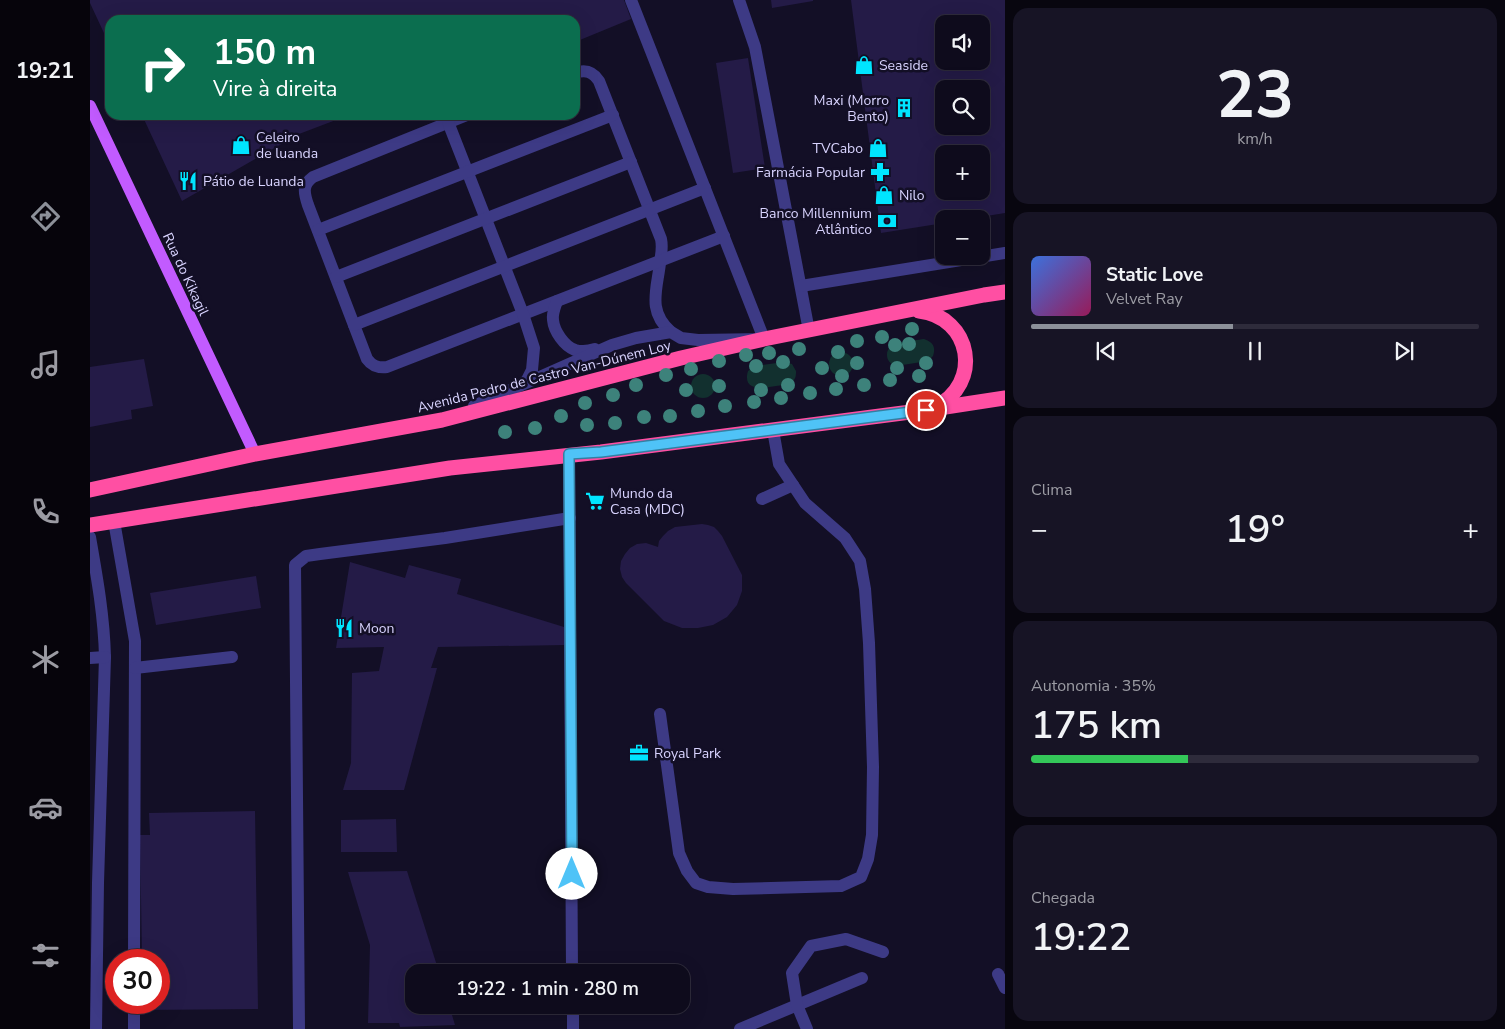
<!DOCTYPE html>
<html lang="pt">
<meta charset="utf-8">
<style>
body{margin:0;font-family:"Nunito Sans",sans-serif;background:#171425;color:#f1f3f6;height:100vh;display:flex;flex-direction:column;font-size:19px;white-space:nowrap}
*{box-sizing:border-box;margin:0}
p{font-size:16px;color:#9b9ba3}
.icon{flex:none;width:28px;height:28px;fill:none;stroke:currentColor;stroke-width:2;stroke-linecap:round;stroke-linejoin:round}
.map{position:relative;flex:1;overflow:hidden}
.side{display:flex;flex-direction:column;gap:8px;padding:8px;background:#08060f;width:500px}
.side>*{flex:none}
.top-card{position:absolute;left:15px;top:15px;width:475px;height:105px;border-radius:15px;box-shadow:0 5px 20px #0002,0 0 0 1px #2e2b3b;background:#0b6e4f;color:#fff;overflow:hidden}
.controls{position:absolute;left:845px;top:15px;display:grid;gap:10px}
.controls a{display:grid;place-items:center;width:55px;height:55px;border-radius:10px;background:#0e0b1c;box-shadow:0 5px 20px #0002,0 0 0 1px #2e2b3b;font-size:25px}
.speed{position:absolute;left:15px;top:949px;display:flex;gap:10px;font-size:25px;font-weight:700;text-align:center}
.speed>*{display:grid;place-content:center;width:65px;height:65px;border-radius:50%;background:#0e0b1c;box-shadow:0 5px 20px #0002,0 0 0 1px #2e2b3b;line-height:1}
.speed .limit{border:8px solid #d22;background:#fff;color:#111}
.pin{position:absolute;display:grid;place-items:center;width:42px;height:42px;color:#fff;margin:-21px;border:2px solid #fff;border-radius:50%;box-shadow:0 1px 5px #0007}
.me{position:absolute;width:55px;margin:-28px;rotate:0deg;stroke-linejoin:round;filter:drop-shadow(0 0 4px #0008)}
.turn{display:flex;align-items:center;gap:18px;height:105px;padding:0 25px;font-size:22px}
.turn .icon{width:65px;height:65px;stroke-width:2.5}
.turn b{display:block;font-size:35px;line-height:42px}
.big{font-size:38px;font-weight:600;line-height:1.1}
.side .card{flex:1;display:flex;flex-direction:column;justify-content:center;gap:8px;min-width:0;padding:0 18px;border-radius:15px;background:#171425}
.side .dial{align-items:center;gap:0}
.dial b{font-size:65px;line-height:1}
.song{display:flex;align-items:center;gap:15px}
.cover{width:60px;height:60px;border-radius:8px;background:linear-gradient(135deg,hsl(220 70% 55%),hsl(330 70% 35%))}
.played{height:5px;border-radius:2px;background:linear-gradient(90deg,#8c9099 45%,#2e2b3b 45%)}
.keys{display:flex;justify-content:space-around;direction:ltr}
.heat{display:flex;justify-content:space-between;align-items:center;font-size:28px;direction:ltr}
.charge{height:8px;border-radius:4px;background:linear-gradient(90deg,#34c759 35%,#2e2b3b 0)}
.trip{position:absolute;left:315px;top:964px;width:285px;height:50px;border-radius:15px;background:#0e0b1c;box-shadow:0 5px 20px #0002,0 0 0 1px #2e2b3b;font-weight:600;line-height:50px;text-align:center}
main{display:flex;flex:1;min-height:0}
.menu{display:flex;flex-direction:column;width:90px;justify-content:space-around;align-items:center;background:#06040b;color:#9b9ba3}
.menu .icon{width:35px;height:35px}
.menu .on{color:#8c9099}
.menu b{font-size:22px;color:#f1f3f6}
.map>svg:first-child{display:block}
.green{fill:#12302f}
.building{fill:#241b47;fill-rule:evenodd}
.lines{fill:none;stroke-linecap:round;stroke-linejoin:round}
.minor{stroke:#3d3a85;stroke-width:12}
.major{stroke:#c25bff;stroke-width:12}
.highway{stroke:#ff4fa3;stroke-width:15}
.tree{fill:#3d827b}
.route-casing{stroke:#337fa1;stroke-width:12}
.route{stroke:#4fc3f7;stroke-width:9}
.labels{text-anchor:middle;stroke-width:5;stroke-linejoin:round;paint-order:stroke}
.poi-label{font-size:14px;fill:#d9d4ff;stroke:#130f26;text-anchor:start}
.street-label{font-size:14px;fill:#d9d4ff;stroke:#130f26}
</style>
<main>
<nav class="menu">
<b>19:21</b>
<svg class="icon on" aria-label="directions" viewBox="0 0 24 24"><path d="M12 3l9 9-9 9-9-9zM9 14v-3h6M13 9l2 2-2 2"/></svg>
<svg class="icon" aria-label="music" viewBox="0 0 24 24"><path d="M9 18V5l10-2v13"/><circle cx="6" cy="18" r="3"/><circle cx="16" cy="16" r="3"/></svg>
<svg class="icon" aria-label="phone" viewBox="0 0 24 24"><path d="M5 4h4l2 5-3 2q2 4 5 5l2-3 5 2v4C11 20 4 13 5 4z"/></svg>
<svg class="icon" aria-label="climate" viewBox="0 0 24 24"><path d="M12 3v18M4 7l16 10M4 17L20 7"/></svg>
<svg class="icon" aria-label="car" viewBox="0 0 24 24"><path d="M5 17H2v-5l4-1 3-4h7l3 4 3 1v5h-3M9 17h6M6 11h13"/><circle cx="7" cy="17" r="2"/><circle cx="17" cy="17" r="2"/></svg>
<svg class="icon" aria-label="filters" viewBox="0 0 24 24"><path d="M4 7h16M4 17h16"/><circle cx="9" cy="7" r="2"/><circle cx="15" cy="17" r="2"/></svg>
</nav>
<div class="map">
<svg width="915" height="1029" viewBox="0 0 915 1029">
<rect width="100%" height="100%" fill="#130f26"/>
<g class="green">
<path d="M834,339C843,342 846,347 843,356L838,361L806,366C801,364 797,361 797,355C797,340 823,341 834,339Z"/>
<circle cx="751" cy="364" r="12"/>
<path d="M694,362L702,364L706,371C706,375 706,379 702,382C698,385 691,385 686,386C673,388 652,392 658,371L665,366Z"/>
<circle cx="613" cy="386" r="12"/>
</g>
<g class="building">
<polygon points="0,0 534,0 541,19 485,42 485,20 20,20 20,46 0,3"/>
<polygon points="681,0 723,0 723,1 682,8"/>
<path d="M761,0H915V213L878,219H854V223L791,233ZM854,24H891V61H854ZM854,89H891V126H854ZM854,154H891V191H854Z"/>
<polygon points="658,58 675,168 643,173 626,63"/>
<polygon points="52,115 259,115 209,134 92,201"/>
<polygon points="54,359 63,406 41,410 42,419 0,427 0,367"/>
<polygon points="612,524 618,525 624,527 628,531 632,536 652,575 652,591 647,605 637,617 623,625 608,628 592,628 574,621 536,583 532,577 530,569 531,561 535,554 540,548 547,544 556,543 568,547 569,541 573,536 578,531 585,527"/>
<polygon points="260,562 315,578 319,565 371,579 367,594 474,627 475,645 348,647 341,668 347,668 314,790 253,790 261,763 262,673 289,671 294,647 246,648"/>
<polygon points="166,576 171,608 66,625 60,593"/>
<polygon points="165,811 168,1009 53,1010 52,1002 69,1002 69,960 52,960 50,835 60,835 59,813"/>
<polygon points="306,819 307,852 251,852 251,820"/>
<polygon points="317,871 349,972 324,972 324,1005 359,1005 365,1025 310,1027 309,1023 278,1023 280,945 258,872"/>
</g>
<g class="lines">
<g class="minor">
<polyline points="649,0 665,47 719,331"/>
<path d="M485,73C496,69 503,72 509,81L571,239C573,248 571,254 570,263C567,290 557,311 581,332"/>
<path d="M377,115L223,177C212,185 214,193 218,205L277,359C282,366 288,368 297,367L634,236"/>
<polyline points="358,122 433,314 444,348 442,370 437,380 431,385"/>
<polyline points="228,230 523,115"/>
<polyline points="246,277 541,162"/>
<polyline points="711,286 915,253"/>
<path d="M467,301C465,307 462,313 463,320C464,331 474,346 485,350C492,352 499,351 505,349"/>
<polyline points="264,325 615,188"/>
<polyline points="384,406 522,345 546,338 581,332 591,338 608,340 674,339 541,0"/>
<polyline points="479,455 482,972"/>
<polyline points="672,499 703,485"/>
<polyline points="24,521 45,641 44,960"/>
<path d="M0,537C7,577 14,616 15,657L8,883L6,1029"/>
<polyline points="0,658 15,657"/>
<polyline points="45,668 142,657"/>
<polyline points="570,714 589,853 597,871 606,883 618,887 643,889 751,886 771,877 778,859 782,835 783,767 779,643 775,589 770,561 755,538 715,503 689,464 683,430"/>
<polyline points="908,974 915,988"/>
<polyline points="483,1005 483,1029"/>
<polyline points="44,1029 44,1002"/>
<polyline points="209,1029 205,565 216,556 230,554 355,538 480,518"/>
<polyline points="650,1029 772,978"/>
<polyline points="717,1029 707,1005 702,973 721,946 756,939 793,952"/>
</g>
<polyline class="major" points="0,106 165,454"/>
<g class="highway">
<path d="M829,311C882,317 893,384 845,407"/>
<polyline points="0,490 165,454 352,420 591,358 674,339 894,295 915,292"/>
<polyline points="0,525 360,468 511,452 836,410 915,398"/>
</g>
</g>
<g class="tree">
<circle cx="822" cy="329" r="7"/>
<circle cx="792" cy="337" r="7"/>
<circle cx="767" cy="341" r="7"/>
<circle cx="819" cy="344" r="7"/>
<circle cx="805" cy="345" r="7"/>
<circle cx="709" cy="349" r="7"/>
<circle cx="748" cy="352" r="7"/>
<circle cx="679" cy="353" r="7"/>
<circle cx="656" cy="355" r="7"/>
<circle cx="629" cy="361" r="7"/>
<circle cx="693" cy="362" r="7"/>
<circle cx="767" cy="363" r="7"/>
<circle cx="836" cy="363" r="7"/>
<circle cx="666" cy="366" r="7"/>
<circle cx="732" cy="368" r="7"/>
<circle cx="807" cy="368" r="7"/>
<circle cx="601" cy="369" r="7"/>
<circle cx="576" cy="375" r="7"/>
<circle cx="752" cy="376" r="7"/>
<circle cx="829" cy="376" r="7"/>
<circle cx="800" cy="380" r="7"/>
<circle cx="546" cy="385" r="7"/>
<circle cx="698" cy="385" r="7"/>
<circle cx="774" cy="385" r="7"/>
<circle cx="629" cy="386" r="7"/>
<circle cx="746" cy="389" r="7"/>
<circle cx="596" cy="390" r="7"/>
<circle cx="671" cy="390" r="7"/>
<circle cx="720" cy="393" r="7"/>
<circle cx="523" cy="395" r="7"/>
<circle cx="691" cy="398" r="7"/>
<circle cx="664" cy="402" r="7"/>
<circle cx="495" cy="403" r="7"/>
<circle cx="635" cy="406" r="7"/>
<circle cx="608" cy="411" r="7"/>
<circle cx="471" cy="416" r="7"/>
<circle cx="580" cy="416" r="7"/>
<circle cx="554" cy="417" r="7"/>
<circle cx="525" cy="423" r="7"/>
<circle cx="497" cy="425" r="7"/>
<circle cx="445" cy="428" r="7"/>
<circle cx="415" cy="432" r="7"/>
</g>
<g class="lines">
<g class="route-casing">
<polyline id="route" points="482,874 479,454 511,452 836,410"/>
</g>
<use href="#route" class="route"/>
</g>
<defs>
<g id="shop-bare" transform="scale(1.5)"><path d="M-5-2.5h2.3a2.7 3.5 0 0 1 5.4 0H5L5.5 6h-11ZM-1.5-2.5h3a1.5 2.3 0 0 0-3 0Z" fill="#00e5ff" stroke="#130f26" stroke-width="2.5" paint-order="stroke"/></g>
<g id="building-bare" transform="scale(1.5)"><path d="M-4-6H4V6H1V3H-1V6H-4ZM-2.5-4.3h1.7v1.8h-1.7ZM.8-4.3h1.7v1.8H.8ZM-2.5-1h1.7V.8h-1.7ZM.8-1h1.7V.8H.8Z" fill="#00e5ff" stroke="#130f26" stroke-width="2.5" paint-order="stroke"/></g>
<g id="pharmacy-bare" transform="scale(1.5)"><path d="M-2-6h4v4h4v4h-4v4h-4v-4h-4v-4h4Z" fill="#00e5ff" stroke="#130f26" stroke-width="2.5" paint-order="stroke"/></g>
<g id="restaurant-bare" transform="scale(1.5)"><path d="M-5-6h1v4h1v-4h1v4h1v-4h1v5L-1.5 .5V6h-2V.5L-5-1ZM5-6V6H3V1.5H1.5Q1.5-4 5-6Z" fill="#00e5ff" stroke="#130f26" stroke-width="2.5" paint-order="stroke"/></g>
<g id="bank-bare" transform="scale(1.5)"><path d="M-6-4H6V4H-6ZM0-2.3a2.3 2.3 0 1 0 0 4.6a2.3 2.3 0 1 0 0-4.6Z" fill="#00e5ff" stroke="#130f26" stroke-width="2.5" paint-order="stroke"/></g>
<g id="supermarket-bare" transform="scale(1.5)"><path d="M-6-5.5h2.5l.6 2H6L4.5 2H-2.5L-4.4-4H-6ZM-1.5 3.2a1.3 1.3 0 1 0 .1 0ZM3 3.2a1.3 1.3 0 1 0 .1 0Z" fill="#00e5ff" stroke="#130f26" stroke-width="2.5" paint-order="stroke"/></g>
<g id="office-bare" transform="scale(1.5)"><path d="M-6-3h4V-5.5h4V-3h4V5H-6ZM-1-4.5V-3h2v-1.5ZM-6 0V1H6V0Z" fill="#00e5ff" stroke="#130f26" stroke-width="2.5" paint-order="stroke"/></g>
</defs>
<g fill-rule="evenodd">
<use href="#shop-bare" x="774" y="65"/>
<use href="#building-bare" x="814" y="108"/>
<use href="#shop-bare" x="151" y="145"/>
<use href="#shop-bare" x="788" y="148"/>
<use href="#pharmacy-bare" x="790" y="172"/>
<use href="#restaurant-bare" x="98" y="181"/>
<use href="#shop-bare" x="794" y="195"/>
<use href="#bank-bare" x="797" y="221"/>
<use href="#supermarket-bare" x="505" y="501"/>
<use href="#restaurant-bare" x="254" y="628"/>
<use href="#office-bare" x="549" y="753"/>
</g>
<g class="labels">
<g class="poi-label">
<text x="789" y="70">Seaside</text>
<text x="799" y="105" text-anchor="end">Maxi (Morro<tspan x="799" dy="16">Bento)</tspan></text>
<text x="166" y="142">Celeiro<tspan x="166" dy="16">de luanda</tspan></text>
<text x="773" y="153" text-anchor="end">TVCabo</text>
<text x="775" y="177" text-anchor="end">Farmácia Popular</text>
<text x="113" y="186">Pátio de Luanda</text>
<text x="809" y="200">Nilo</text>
<text x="782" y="218" text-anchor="end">Banco Millennium<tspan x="782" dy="16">Atlântico</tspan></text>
<text x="520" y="498">Mundo da<tspan x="520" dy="16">Casa (MDC)</tspan></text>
<text x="269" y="633">Moon</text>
<text x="564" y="758">Royal Park</text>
</g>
<g class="street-label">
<text transform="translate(96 274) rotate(65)" y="5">Rua do Kikagil</text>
<text transform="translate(454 376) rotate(-14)" y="5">Avenida Pedro de Castro Van-Dúnem Loy</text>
</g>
</g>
</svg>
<div class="controls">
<a><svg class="icon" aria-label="sound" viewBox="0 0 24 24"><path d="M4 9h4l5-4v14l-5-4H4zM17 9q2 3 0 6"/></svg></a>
<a><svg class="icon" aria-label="search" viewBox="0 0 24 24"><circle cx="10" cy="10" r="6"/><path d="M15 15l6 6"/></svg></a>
<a>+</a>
<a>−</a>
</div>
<div class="speed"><div class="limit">30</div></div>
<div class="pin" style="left:836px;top:410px;background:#d93025"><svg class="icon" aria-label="arrive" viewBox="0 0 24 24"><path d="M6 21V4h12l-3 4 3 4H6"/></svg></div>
<svg class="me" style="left:482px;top:874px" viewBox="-20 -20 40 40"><circle r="19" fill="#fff"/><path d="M0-13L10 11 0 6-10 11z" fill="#4fc3f7"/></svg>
<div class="trip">19:22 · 1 min · 280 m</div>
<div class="top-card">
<div class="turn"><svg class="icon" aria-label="right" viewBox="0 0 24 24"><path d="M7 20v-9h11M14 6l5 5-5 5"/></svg><div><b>150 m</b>Vire à direita</div></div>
</div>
</div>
<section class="side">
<div class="card dial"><b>23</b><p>km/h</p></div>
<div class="card">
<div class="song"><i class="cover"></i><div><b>Static Love</b><p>Velvet Ray</p></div></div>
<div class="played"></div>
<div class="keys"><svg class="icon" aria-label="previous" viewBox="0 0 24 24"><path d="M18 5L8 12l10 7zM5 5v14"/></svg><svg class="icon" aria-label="pause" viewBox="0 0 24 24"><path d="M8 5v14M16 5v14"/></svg><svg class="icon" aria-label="next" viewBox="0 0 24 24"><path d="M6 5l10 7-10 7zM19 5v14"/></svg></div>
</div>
<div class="card"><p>Clima</p>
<div class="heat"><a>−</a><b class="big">19°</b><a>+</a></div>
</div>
<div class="card"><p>Autonomia · 35%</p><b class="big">175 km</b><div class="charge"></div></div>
<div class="card"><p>Chegada</p><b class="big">19:22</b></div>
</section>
</main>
